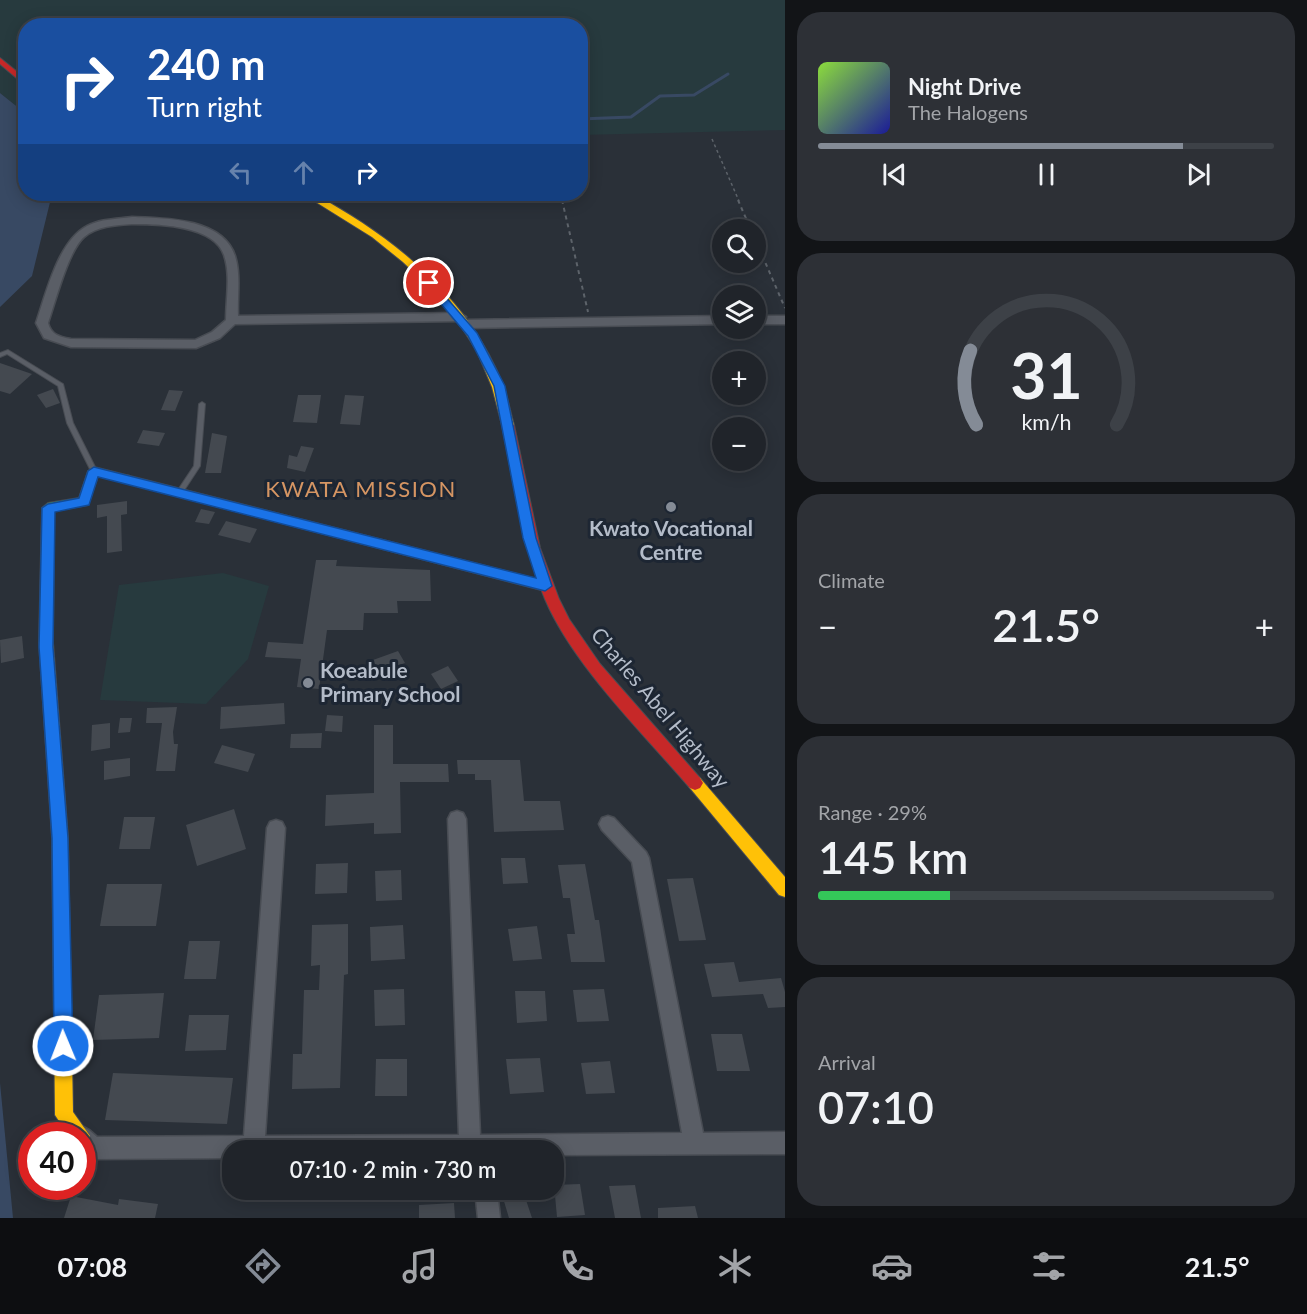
<!DOCTYPE html>
<meta charset="utf-8">
<style>
body{margin:0;font-family:Lato,sans-serif;background:#2d3036;color:#f1f3f6;height:100vh;display:flex;flex-direction:column;font-size:22px;white-space:nowrap}
*{box-sizing:border-box;margin:0}
p{font-size:20px;color:#a2a4a8}
.icon{flex:none;width:33px;height:33px;fill:none;stroke:currentColor;stroke-width:2;stroke-linecap:round;stroke-linejoin:round}
.map{position:relative;flex:1;overflow:hidden}
.panel{display:flex;flex-direction:column;gap:12px;padding:12px;background:#121417;width:522px}
.panel>*{flex:none}
.banner{position:absolute;left:18px;top:18px;width:570px;height:183px;border-radius:24px;box-shadow:0 3px 15px #0003,0 0 0 2px #3d4147;background:#1a4fa0;color:#fff;overflow:hidden}
.controls{position:absolute;left:712px;top:219px;display:grid;gap:12px}
.controls a{display:grid;place-items:center;width:54px;height:54px;border-radius:50%;background:#20242a;box-shadow:0 3px 15px #0003,0 0 0 2px #3d4147;font-size:30px}
.speed{position:absolute;left:18px;top:1122px;display:flex;gap:12px;font-size:30px;font-weight:700;text-align:center}
.speed>*{display:grid;place-content:center;width:78px;height:78px;border-radius:50%;background:#20242a;box-shadow:0 3px 15px #0003,0 0 0 2px #3d4147;line-height:1}
.speed .limit{border:9px solid #d22;background:#fff;color:#111}
.pin{position:absolute;display:grid;place-items:center;width:51px;height:51px;color:#fff;margin:-26px;border:3px solid #fff;border-radius:50%;box-shadow:0 2px 6px #0007}
.me{position:absolute;width:66px;margin:-33px;rotate:359deg;stroke-linejoin:round;filter:drop-shadow(0 0 4px #0008)}
.turn{display:flex;align-items:center;gap:21px;height:126px;padding:0 30px;font-size:27px}
.turn .icon{width:78px;height:78px;stroke-width:2.5}
.turn b{display:block;font-size:42px;line-height:51px}
.lanes{display:flex;align-items:center;height:57px;padding:0 30px;background:#0003;justify-content:center;gap:30px;direction:ltr}
.lanes .off{opacity:.35}
.big{font-size:45px;font-weight:600;line-height:1.1}
.panel .tile{flex:1;display:flex;flex-direction:column;justify-content:center;gap:9px;min-width:0;padding:0 21px;border-radius:24px;background:#2d3036}
.panel .dial{align-items:center;gap:0}
.dial svg{height:156px;overflow:visible;fill:none;stroke:#3d4147;stroke-width:7;stroke-linecap:round;text-anchor:middle}
.dial text{fill:#f1f3f6;stroke:none}
.song{display:flex;align-items:center;gap:18px}
.cover{width:72px;height:72px;border-radius:9px;background:linear-gradient(135deg,hsl(90 70% 55%),hsl(240 70% 35%))}
.played{height:6px;border-radius:3px;background:linear-gradient(90deg,#848b96 80%,#3d4147 80%)}
.keys{display:flex;justify-content:space-around;direction:ltr}
.heat{display:flex;justify-content:space-between;align-items:center;font-size:33px;direction:ltr}
.charge{height:9px;border-radius:4px;background:linear-gradient(90deg,#34c759 29%,#3d4147 0)}
.trip{position:absolute;left:222px;top:1140px;width:342px;height:60px;border-radius:24px;background:#20242a;box-shadow:0 3px 15px #0003,0 0 0 2px #3d4147;font-weight:600;line-height:60px;text-align:center}
.menu{display:flex;height:96px;justify-content:space-around;align-items:center;background:#0d0e11;color:#a2a4a8}
.menu .icon{width:42px;height:42px}
.menu .active{color:#848b96}
.menu b{font-size:27px;color:#f1f3f6}
main{display:flex;flex:1;min-height:0}
.map>svg:first-child{display:block}
.green{fill:#273a3e}
.water{fill:#384963}
.lines{fill:none;stroke-linecap:round;stroke-linejoin:round}
.stream{stroke:#384963;stroke-width:3}
.building{fill:#444950}
.lane-casing{stroke:#484c53;stroke-width:2}
.street-casing{stroke:#484c53;stroke-width:3}
.fast-casing{stroke:#484c53;stroke-width:2}
.slow-casing{stroke:#484c53;stroke-width:2}
.jam-casing{stroke:#484c53;stroke-width:2}
.path-far1{stroke:#5d636a;stroke-width:1.5;stroke-dasharray:3 3;stroke-linecap:butt}
.path{stroke:#5d636a;stroke-width:2;stroke-dasharray:4 4;stroke-linecap:butt}
.lane{fill:#5a5e66;fill-rule:evenodd}
.street{fill:#5a5e66;fill-rule:evenodd}
.fast{fill:#4caf50;fill-rule:evenodd}
.slow{fill:#ffc107;fill-rule:evenodd}
.jam{fill:#c62828;fill-rule:evenodd}
.route{fill:#1a73e8;stroke:#114b97;stroke-width:1.5}
.poi-dot{fill:#848b96;stroke:#1d2633;stroke-width:2}
.labels{text-anchor:middle;stroke-width:6;stroke-linejoin:round;paint-order:stroke}
.poi-label{font-size:21px;font-weight:bold;fill:#b4bcc9;stroke:#1d2633}
.street-label{font-size:21px;fill:#b4bcc9;stroke:#1d2633}
.neighbourhood-label{font-size:22px;letter-spacing:1.5px;fill:#d59563;stroke:#1d2633}
</style>
<main>
<div class="map">
<svg width="785" height="1218" viewBox="0 0 785 1218">
<rect width="100%" height="100%" fill="#2a3038"/>
<g class="green">
<polygon points="0,0 785,0 785,130 581,135 580,26 26,26 25,113 0,93"/>
<polygon points="223,573 269,586 248,659 206,704 100,700 119,585"/>
</g>
<g class="water">
<polygon points="0,93 25,113 26,194 52,194 32,276 0,307"/>
<polygon points="0,1083 13,1218 0,1218"/>
</g>
<g class="lines">
<polyline class="stream" points="580,119 631,117 660,96 694,95 728,74"/>
</g>
<g class="building">
<polygon points="0,363 32,374 10,394 0,391"/>
<polygon points="53,389 60,403 46,408 37,395"/>
<polygon points="169,390 183,391 175,411 161,410"/>
<polygon points="298,395 321,395 317,423 293,422"/>
<polygon points="345,395 364,396 360,425 340,424"/>
<polygon points="143,430 165,433 159,446 137,443"/>
<polygon points="212,433 227,436 221,473 205,473"/>
<polygon points="301,446 314,448 305,472 287,468 289,455 297,457"/>
<polygon points="127,501 127,514 121,515 122,551 107,553 107,516 97,518 97,505"/>
<polygon points="201,509 215,512 209,524 195,522"/>
<polygon points="226,521 257,529 250,543 218,535"/>
<polygon points="316,560 337,560 336,566 430,570 431,601 397,601 398,613 364,613 363,630 327,630 319,689 297,687 301,659 265,657 268,642 303,644"/>
<polygon points="22,636 24,658 1,663 0,640"/>
<polygon points="398,651 405,663 379,672 373,660"/>
<polygon points="448,666 458,681 441,689 431,674"/>
<polygon points="284,703 285,724 220,729 221,707"/>
<polygon points="177,707 173,732 174,744 178,744 175,771 156,771 162,723 146,723 147,708"/>
<polygon points="327,715 343,716 342,732 325,731"/>
<polygon points="120,718 132,718 130,732 118,733"/>
<polygon points="110,723 110,748 91,751 92,725"/>
<polygon points="374,725 393,725 393,764 448,764 449,782 400,782 401,833 374,834 374,823 325,826 326,795 374,793"/>
<polygon points="322,733 321,748 290,748 291,734"/>
<polygon points="222,745 255,754 248,772 214,763"/>
<polygon points="130,758 130,776 104,780 104,761"/>
<polygon points="457,760 520,760 524,801 560,801 564,830 494,832 491,780 475,780 475,774 458,774"/>
<polygon points="234,809 246,849 197,866 186,825"/>
<polygon points="124,817 155,817 150,849 119,849"/>
<polygon points="501,858 525,858 528,883 503,884"/>
<polygon points="348,863 347,893 315,894 316,864"/>
<polygon points="585,864 595,920 599,920 605,962 571,962 567,934 575,934 570,898 563,898 558,865"/>
<polygon points="401,870 402,900 376,901 375,871"/>
<polygon points="693,878 706,940 679,941 667,879"/>
<polygon points="107,884 162,884 156,926 100,926"/>
<polygon points="348,924 348,974 344,975 340,1088 292,1089 293,1054 302,1054 304,990 319,990 320,965 311,966 312,925"/>
<polygon points="403,925 405,959 371,961 370,927"/>
<polygon points="537,926 542,959 513,961 508,929"/>
<polygon points="189,941 220,941 216,979 184,979"/>
<polygon points="734,962 739,982 781,978 785,992 785,1007 768,1008 763,994 712,997 704,964"/>
<polygon points="404,989 405,1025 375,1026 374,990"/>
<polygon points="604,989 609,1021 577,1022 573,990"/>
<polygon points="515,991 545,991 547,1021 517,1023"/>
<polygon points="164,993 159,1038 93,1040 99,995"/>
<polygon points="189,1015 229,1015 226,1050 185,1051"/>
<polygon points="711,1034 742,1034 750,1071 717,1071"/>
<polygon points="540,1058 544,1092 510,1094 506,1059"/>
<polygon points="376,1059 407,1059 407,1096 375,1096"/>
<polygon points="610,1061 615,1093 586,1094 581,1063"/>
<polygon points="113,1073 233,1078 227,1124 105,1120"/>
<polygon points="580,1184 585,1215 557,1217 554,1185"/>
<polygon points="635,1185 641,1218 615,1218 609,1186"/>
<polygon points="523,1191 532,1218 509,1218 503,1198"/>
<polygon points="71,1196 118,1205 119,1199 158,1204 155,1218 64,1218"/>
<polygon points="454,1203 455,1218 419,1218 419,1205"/>
<polygon points="695,1206 698,1218 658,1218 658,1208"/>
</g>
<g class="lines">
<g class="lane-casing">
<g id="lane">
<polygon points="8,350 63,384 73,423 97,471 96,473 92,473 67,423 58,386 7,354 0,357 0,353"/>
<polygon points="202,402 205,404 200,466 181,495 179,495 176,493 194,466 199,404"/>
</g>
</g>
<g class="street-casing">
<g id="street">
<path d="M132,217C164,218 223,218 235,256C241,275 237,297 238,316L460,313L466,317L460,321L235,324L220,338L196,348L71,347L44,338L36,323C46,294 58,241 87,226C100,219 117,219 132,217ZM132,224C158,224 214,225 224,255C231,275 226,299 226,320L212,332L195,340L71,339C60,337 51,335 48,323C55,303 68,251 84,237C97,226 116,225 132,224Z"/>
<polygon points="723,316 723,324 466,328 460,324 466,320"/>
<rect x="756" y="316" width="29" height="8"/>
<polygon points="457,811 463,813 466,819 480,1135 682,1133 632,862 602,830 599,824 602,818 608,816 614,818 646,852 649,858 703,1133 785,1132 785,1154 554,1155 554,1150 232,1150 232,1158 92,1159 85,1155 82,1136 72,1136 75,1130 82,1126 89,1130 97,1137 244,1136 267,828 270,822 276,820 282,822 285,828 265,1136 459,1135 448,819 451,813"/>
<polygon points="475,1190 497,1190 500,1218 478,1218"/>
</g>
</g>
<g class="fast-casing">
<polygon id="fast" points="94,467 130,476 132,479 126,483 98,476 88,505 54,511 53,643 51,647 41,647 39,643 42,508 48,503 79,498 88,471"/>
</g>
<g class="slow-casing">
<g id="slow">
<path d="M303,194H314C395,238 468,297 503,385C508,398 510,412 514,425L512,428L508,429L502,425L492,387L477,351L457,320L432,290L403,262L372,237Z"/>
<polygon points="126,475 545,581 552,586 545,591 122,482 120,479 122,476"/>
<polygon points="46,637 51,639 53,643 68,838 73,1112 90,1136 88,1143 82,1145 82,1136 69,1136 55,1115 52,838 39,643 41,639"/>
<polygon points="695,776 700,778 785,877 785,897 779,895 690,788 687,783 690,778"/>
</g>
</g>
<g class="jam-casing">
<g id="jam">
<polygon points="0,58 26,79 26,86 0,64"/>
<path d="M508,421L514,425L540,548L559,599L569,619L600,664L700,778L703,783L700,788L695,790L690,788C643,733 573,665 545,599C522,544 514,483 502,425Z"/>
</g>
</g>
<g class="path-far1">
<polyline points="712,139 739,201"/>
<polyline points="561,194 563,201"/>
</g>
<g class="path">
<polyline points="562,200 588,312"/>
<polyline points="738,200 751,230"/>
<polyline points="756,241 785,308"/>
</g>
<use href="#lane" class="lane"/>
<use href="#street" class="street"/>
<use href="#fast" class="fast"/>
<use href="#slow" class="slow"/>
<use href="#jam" class="jam"/>
</g>
<polygon class="route" points="425,281 432,281 477,333 505,386 536,538 552,586 545,591 98,477 89,505 55,512 53,647 68,838 73,1046 70,1053 63,1055 57,1053 54,1046 52,838 39,647 42,508 48,504 79,498 88,471 94,467 536,578 523,538 494,386 468,336 425,285"/>
<g class="poi-dot">
<circle cx="671" cy="507" r="6"/>
<circle cx="308" cy="683" r="6"/>
</g>
<g class="labels">
<g class="poi-label">
<text x="671" y="536">Kwato Vocational<tspan x="671" dy="24">Centre</tspan></text>
<text x="320" y="678" text-anchor="start">Koeabule<tspan x="320" dy="24">Primary School</tspan></text>
</g>
<g class="street-label">
<text transform="translate(660 708) rotate(50)" y="7">Charles Abel Highway</text>
</g>
<g class="neighbourhood-label">
<text x="361" y="497">KWATA MISSION</text>
</g>
</g>
</svg>
<div class="controls">
<a><svg class="icon" aria-label="search" viewBox="0 0 24 24"><circle cx="10" cy="10" r="6"/><path d="M15 15l6 6"/></svg></a>
<a><svg class="icon" aria-label="layers" viewBox="0 0 24 24"><path d="M12 4l9 5-9 5-9-5zM3 14l9 5 9-5"/></svg></a>
<a>+</a>
<a>−</a>
</div>
<div class="speed"><div class="limit">40</div></div>
<div class="pin" style="left:429px;top:283px;background:#d93025"><svg class="icon" aria-label="arrive" viewBox="0 0 24 24"><path d="M6 21V4h12l-3 4 3 4H6"/></svg></div>
<svg class="me" style="left:63px;top:1046px" viewBox="-20 -20 40 40"><circle r="17" fill="#1a73e8" stroke="#fff" stroke-width="3"/><path d="M0-11L8 9 0 5-8 9z" fill="#fff"/></svg>
<div class="trip">07:10 · 2 min · 730 m</div>
<div class="banner">
<div class="turn"><svg class="icon" aria-label="right" viewBox="0 0 24 24"><path d="M7 20v-9h11M14 6l5 5-5 5"/></svg><div><b>240 m</b>Turn right</div></div>
<div class="lanes"><svg class="icon off" aria-label="left" viewBox="0 0 24 24"><path d="M17 20v-9H6M10 6l-5 5 5 5"/></svg><svg class="icon off" aria-label="ahead" viewBox="0 0 24 24"><path d="M12 20V5M6 11l6-6 6 6"/></svg><svg class="icon" aria-label="right" viewBox="0 0 24 24"><path d="M7 20v-9h11M14 6l5 5-5 5"/></svg></div>
</div>
</div>
<section class="panel">
<div class="tile">
<div class="song"><i class="cover"></i><div><b>Night Drive</b><p>The Halogens</p></div></div>
<div class="played"></div>
<div class="keys"><svg class="icon" aria-label="previous" viewBox="0 0 24 24"><path d="M18 5L8 12l10 7zM5 5v14"/></svg><svg class="icon" aria-label="pause" viewBox="0 0 24 24"><path d="M8 5v14M16 5v14"/></svg><svg class="icon" aria-label="next" viewBox="0 0 24 24"><path d="M6 5l10 7-10 7zM19 5v14"/></svg></div>
</div>
<div class="tile dial"><svg viewBox="0 0 100 80">
<path d="M14 69A42 42 0 1 1 86 69"/>
<path d="M14 69A42 42 0 0 1 11 31" stroke="#848b96"/>
<text x="50" y="56" font-size="32" font-weight="700">31</text>
<text x="50" y="72" font-size="11">km/h</text>
</svg></div>
<div class="tile"><p>Climate</p>
<div class="heat"><a>−</a><b class="big">21.5°</b><a>+</a></div>
</div>
<div class="tile"><p>Range · 29%</p><b class="big">145 km</b><div class="charge"></div></div>
<div class="tile"><p>Arrival</p><b class="big">07:10</b></div>
</section>
</main>
<nav class="menu">
<b>07:08</b>
<svg class="icon active" aria-label="directions" viewBox="0 0 24 24"><path d="M12 3l9 9-9 9-9-9zM9 14v-3h6M13 9l2 2-2 2"/></svg>
<svg class="icon" aria-label="music" viewBox="0 0 24 24"><path d="M9 18V5l10-2v13"/><circle cx="6" cy="18" r="3"/><circle cx="16" cy="16" r="3"/></svg>
<svg class="icon" aria-label="phone" viewBox="0 0 24 24"><path d="M5 4h4l2 5-3 2q2 4 5 5l2-3 5 2v4C11 20 4 13 5 4z"/></svg>
<svg class="icon" aria-label="climate" viewBox="0 0 24 24"><path d="M12 3v18M4 7l16 10M4 17L20 7"/></svg>
<svg class="icon" aria-label="car" viewBox="0 0 24 24"><path d="M5 17H2v-5l4-1 3-4h7l3 4 3 1v5h-3M9 17h6M6 11h13"/><circle cx="7" cy="17" r="2"/><circle cx="17" cy="17" r="2"/></svg>
<svg class="icon" aria-label="filters" viewBox="0 0 24 24"><path d="M4 7h16M4 17h16"/><circle cx="9" cy="7" r="2"/><circle cx="15" cy="17" r="2"/></svg>
<b>21.5°</b>
</nav>
